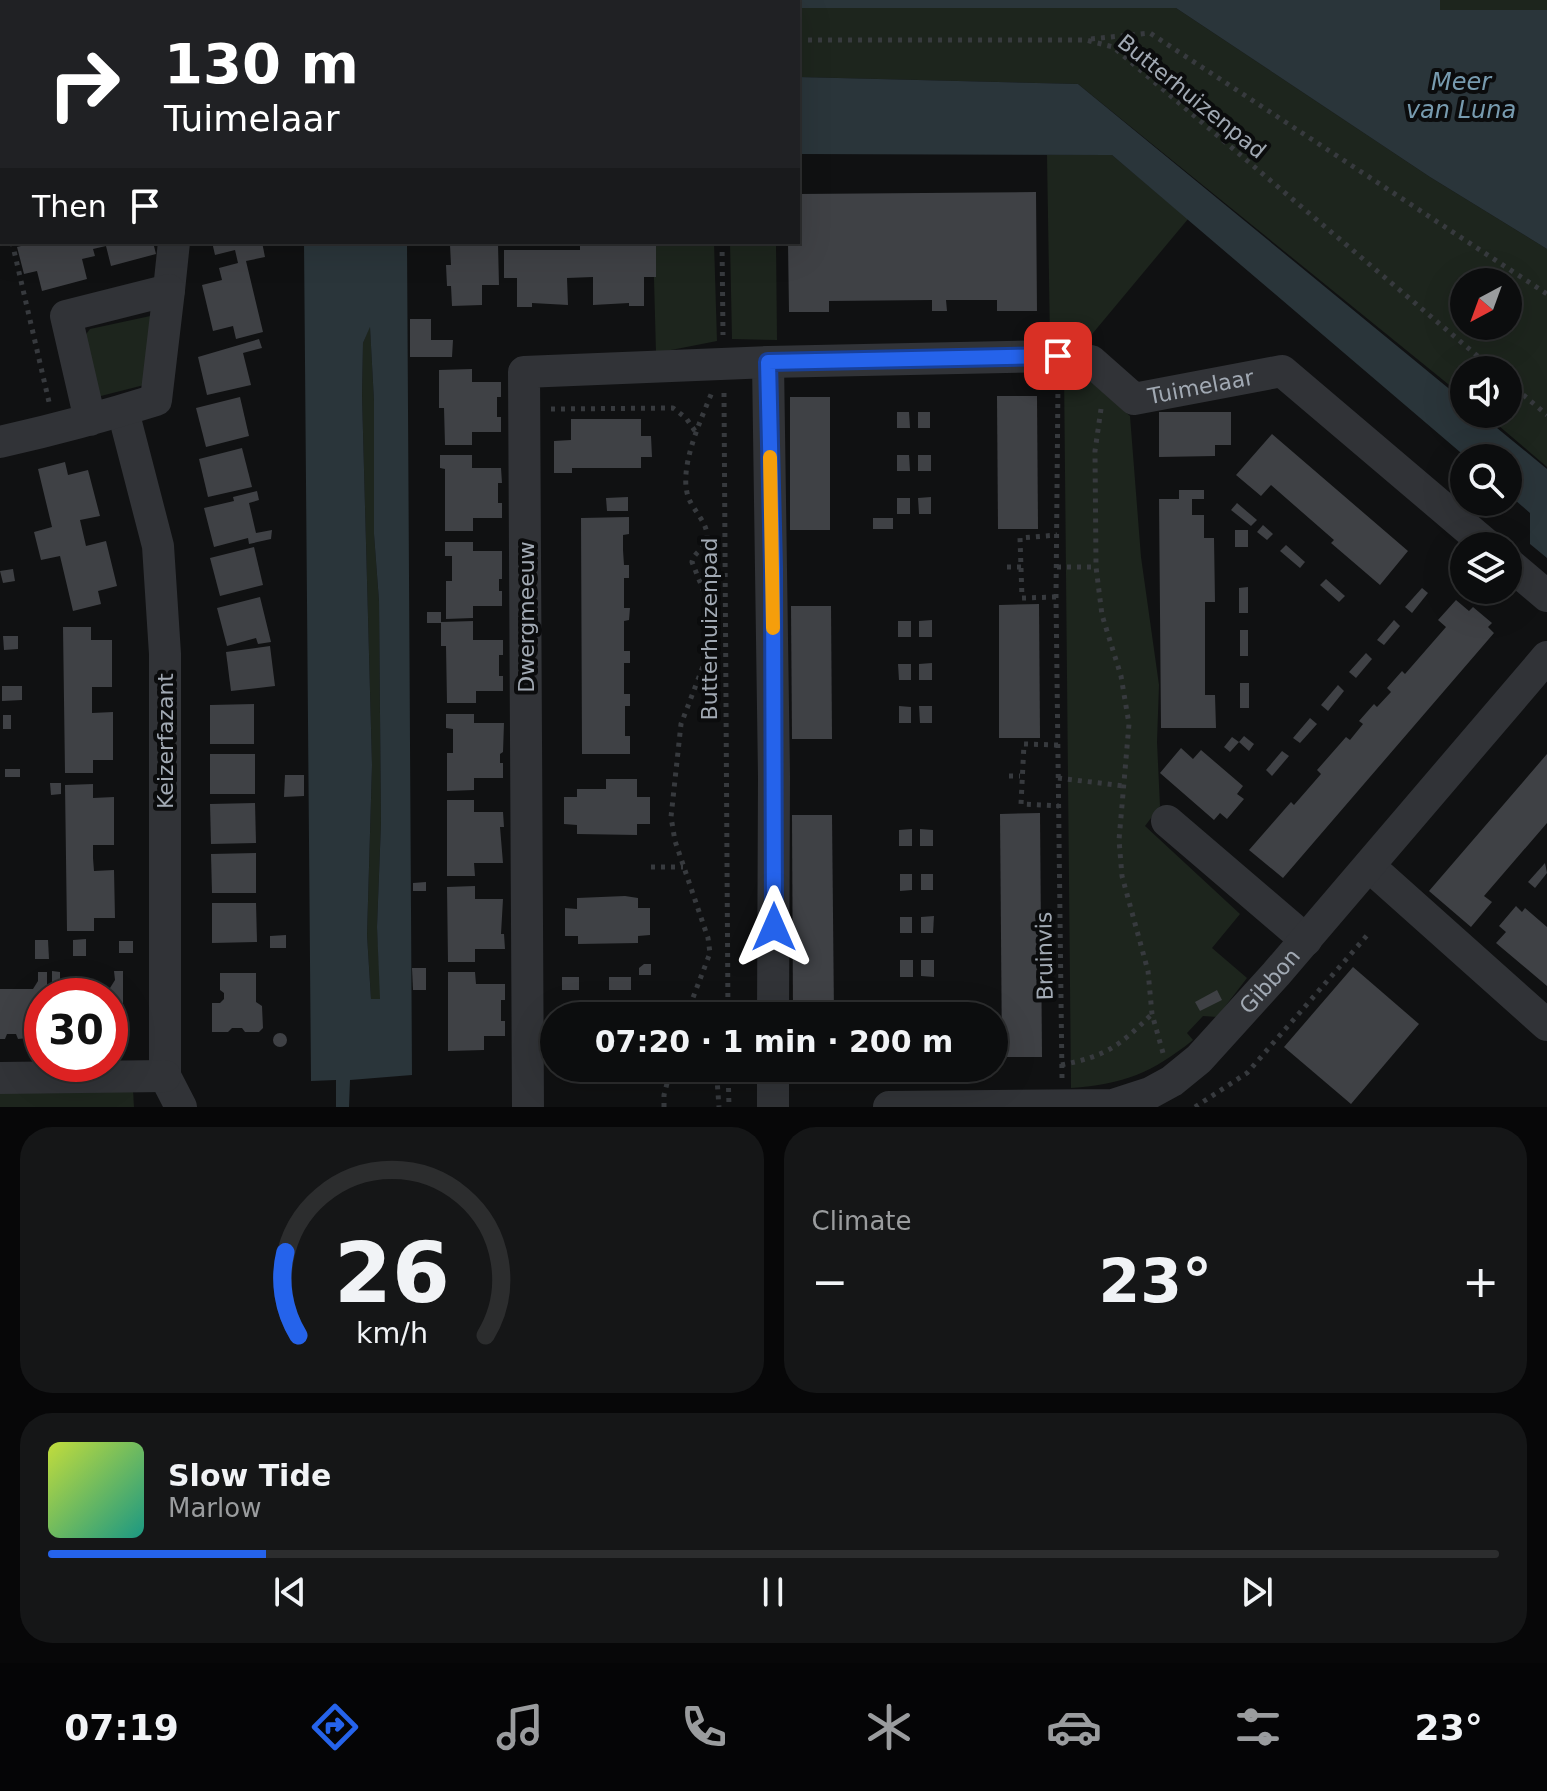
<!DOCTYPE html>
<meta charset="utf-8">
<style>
body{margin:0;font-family:"DejaVu Sans",sans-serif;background:#151617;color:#f1f3f6;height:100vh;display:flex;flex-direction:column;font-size:30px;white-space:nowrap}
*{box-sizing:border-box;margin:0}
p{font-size:26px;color:#9a9c9e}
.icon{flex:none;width:44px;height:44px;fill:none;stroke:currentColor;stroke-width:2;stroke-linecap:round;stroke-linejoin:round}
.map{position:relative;height:1107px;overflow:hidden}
.side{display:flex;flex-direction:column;gap:20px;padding:20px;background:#070708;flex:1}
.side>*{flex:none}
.banner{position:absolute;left:0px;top:0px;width:800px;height:244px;box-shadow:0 8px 32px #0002,0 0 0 2px #2c2d2e;background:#202124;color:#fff;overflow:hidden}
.needle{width:52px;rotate:221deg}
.controls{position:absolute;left:1450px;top:268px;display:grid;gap:16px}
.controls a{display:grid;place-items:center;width:72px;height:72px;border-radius:50%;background:#0c0d0e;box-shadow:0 8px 32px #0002,0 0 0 2px #2c2d2e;font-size:40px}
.speed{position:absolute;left:24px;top:978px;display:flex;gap:16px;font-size:40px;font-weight:700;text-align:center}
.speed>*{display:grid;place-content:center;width:104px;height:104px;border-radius:50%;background:#0c0d0e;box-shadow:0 8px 32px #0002,0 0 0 2px #2c2d2e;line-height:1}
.speed .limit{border:12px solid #d22;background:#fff;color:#111}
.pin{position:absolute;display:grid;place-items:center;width:68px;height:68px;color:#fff;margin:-34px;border-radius:16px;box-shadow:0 4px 12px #0006}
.me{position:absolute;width:88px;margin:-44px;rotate:0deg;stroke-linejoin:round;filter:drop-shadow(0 0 6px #0008)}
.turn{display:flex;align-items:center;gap:28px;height:168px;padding:0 32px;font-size:36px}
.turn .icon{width:104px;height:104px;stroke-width:2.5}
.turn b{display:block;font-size:56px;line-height:68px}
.then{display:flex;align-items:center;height:76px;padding:0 32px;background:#0003;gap:16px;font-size:30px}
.big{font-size:60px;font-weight:800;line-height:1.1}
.side .tile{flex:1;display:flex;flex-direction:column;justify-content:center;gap:12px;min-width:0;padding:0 28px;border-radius:32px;background:#151617}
.side .dial{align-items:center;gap:0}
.dial svg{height:208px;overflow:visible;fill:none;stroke:#2c2d2e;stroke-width:7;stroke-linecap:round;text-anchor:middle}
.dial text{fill:#f1f3f6;stroke:none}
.song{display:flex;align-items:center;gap:24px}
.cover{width:96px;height:96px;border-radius:12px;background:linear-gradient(135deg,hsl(70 70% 55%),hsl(170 70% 35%))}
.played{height:8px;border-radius:4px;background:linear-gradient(90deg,#2563eb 15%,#2c2d2e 15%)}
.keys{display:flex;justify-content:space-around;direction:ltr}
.heat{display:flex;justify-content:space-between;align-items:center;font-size:44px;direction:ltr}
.side .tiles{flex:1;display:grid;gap:20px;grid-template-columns:1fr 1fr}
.tile:last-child{grid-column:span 2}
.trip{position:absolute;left:540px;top:1002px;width:468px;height:80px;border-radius:40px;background:#0c0d0e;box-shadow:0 8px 32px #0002,0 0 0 2px #2c2d2e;font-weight:800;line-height:80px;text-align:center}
.menu{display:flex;height:128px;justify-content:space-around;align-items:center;background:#050506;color:#9a9c9e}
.menu .icon{width:56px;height:56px}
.menu .current{color:#2563eb}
.menu b{font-size:36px;color:#f1f3f6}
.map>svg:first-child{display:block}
.green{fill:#1d251d;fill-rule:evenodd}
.water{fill:#2a353a;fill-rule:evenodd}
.building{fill:#3f4145}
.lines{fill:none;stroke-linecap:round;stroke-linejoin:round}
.path{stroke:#373a3e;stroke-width:5;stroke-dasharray:4 6;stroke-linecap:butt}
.minor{stroke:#313337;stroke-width:32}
.route-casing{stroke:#184099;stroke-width:20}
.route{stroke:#2563eb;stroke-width:14}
.slow{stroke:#f59e0b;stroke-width:14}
.labels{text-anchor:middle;stroke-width:8;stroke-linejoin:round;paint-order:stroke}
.street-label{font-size:22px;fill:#a1a9b3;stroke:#0b0c0d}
.water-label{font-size:24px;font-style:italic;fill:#779baf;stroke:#0b0c0d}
</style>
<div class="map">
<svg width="1547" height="1107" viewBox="0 0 1547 1107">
<rect width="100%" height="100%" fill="#101112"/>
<g class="green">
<polygon points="0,0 297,0 297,2 2,2 2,172"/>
<rect x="1440" y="0" width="107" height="10"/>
<path d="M798,8H1176L1430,177L1547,249V467L1485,414H1508V370H1464V397L1078,84L798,77ZM1464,282H1508V326H1464Z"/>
<polygon points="1047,155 1112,155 1188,219 1088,339 1050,339"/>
<polygon points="653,242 714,242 717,341 656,353"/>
<polygon points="730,242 776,242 777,340 732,339"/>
<polygon points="155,315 148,384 93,398 81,341 90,329"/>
<polygon points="370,326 374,401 374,534 379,601 381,823 377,927 381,999 371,999 367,935 372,765 362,395 363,343"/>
<path d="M1064,369L1082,374L1130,416L1141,557L1159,685L1157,742L1160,806L1145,826L1240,914L1212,948L1247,978L1217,1017L1203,1016L1187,1033L1193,1040C1152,1073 1124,1084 1071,1088Z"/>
<polygon points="133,1090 134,1107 0,1107 0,1092"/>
</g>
<g class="water">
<polygon points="742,0 1440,0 1440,10 1547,10 1547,249 1430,177 1176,8 798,8 798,2"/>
<polygon points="798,77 1078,84 1464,401 1464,414 1480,414 1547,469 1547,558 1530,544 1530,513 1508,494 1508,458 1467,458 1112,155 798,154"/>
<path d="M304,242H407L412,1075L350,1080L349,1107H336V1080L311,1081ZM370,327L374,401V534L379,601L381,823L377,927L380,999H371L367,935L372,765L362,395L363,343Z"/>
</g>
<g class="building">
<polygon points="1036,192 1037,311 997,311 997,300 946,300 947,311 932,311 932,300 829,301 829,312 789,312 788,242 798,242 798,194"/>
<polygon points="37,242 153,242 156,254 111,266 106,246 93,249 95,256 82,259 87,279 42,291 37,271 24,274 17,247"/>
<polygon points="212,242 262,242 265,257 246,261 263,332 236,339 233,326 213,331 202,285 222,280 219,268 238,263 235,250 215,255"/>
<polygon points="498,244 499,285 482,285 482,305 452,306 451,286 447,286 446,265 451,265 450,245"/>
<polygon points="580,245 656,245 656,277 644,277 644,306 629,306 629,303 593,305 593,277 567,278 568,305 532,303 532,307 517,307 517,278 504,278 504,250 580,250"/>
<polygon points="410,319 431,319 431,340 453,340 452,357 410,357"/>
<polygon points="259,339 262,348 243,353 251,385 207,395 198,357"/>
<polygon points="472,369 472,382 501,382 501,397 497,397 497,417 501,417 501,432 472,432 472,445 445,445 444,408 439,408 439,370"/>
<polygon points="997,396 1037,396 1038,529 998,529"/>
<polygon points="240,397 249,436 206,447 196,408"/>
<rect x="790" y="397" width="40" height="133"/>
<polygon points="897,412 909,412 910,428 897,428"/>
<rect x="918" y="412" width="12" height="16"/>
<polygon points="1159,412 1231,412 1231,445 1215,445 1215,456 1159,457"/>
<polygon points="571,419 641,419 641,436 651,436 652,457 641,457 641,468 572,468 572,473 554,473 554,441 571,440"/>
<polygon points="1272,434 1408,551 1380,585 1331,543 1334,540 1271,485 1261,496 1236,475"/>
<polygon points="242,448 252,487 208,497 199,459"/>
<polygon points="440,455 472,455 472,468 501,468 502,483 498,483 498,503 502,503 502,518 473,518 473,531 445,531 445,469 440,468"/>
<polygon points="897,455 909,455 910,471 897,471"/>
<rect x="918" y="455" width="13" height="16"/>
<polygon points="65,462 68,475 88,470 100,516 80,520 86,546 106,541 117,586 98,591 101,604 73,611 60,556 41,560 34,532 52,527 38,469"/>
<polygon points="1179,490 1204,490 1204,499 1192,499 1192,515 1204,515 1204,538 1214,538 1215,602 1205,602 1205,695 1215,695 1216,728 1161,728 1159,499 1179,499"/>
<polygon points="257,491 259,500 249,503 256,533 272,530 271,539 249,544 248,538 214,547 204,508 234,501 233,497"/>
<polygon points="628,497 628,511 607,511 606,498"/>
<polygon points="931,497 931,514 919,514 918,498"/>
<rect x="897" y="498" width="13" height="16"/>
<polygon points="1237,503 1257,520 1251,526 1231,510"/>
<polygon points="629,517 629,534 623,535 623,550 624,565 629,565 629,578 624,578 624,608 630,608 629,620 624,621 624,651 630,651 630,663 624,663 624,694 630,694 630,706 625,706 625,736 630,736 630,754 582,754 581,518"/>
<rect x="873" y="518" width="20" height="11"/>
<polygon points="1263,525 1273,534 1267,540 1257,532"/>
<rect x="1235" y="530" width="13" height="17"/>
<polygon points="445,542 473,542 473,551 502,551 502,579 499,579 499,591 502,591 502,606 473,606 473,618 446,619 446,581 452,581 452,556 445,556"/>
<polygon points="1286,545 1305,562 1300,568 1280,551"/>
<polygon points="254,547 263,585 220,596 210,558"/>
<polygon points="13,569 15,581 3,583 0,571"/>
<polygon points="1326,579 1345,596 1339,602 1320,585"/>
<polygon points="1248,587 1248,613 1239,613 1239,588"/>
<polygon points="1422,588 1428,593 1412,613 1405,607"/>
<polygon points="260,597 271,642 258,644 256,638 227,646 217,608"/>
<polygon points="1456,600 1469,611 1473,607 1492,623 1488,627 1494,633 1283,878 1249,850 1291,802 1294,805 1321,774 1317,770 1346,737 1350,740 1363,724 1359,721 1374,704 1377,707 1391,692 1387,688 1402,671 1405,674 1446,627 1438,620"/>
<polygon points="1039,604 1040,738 999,738 999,605"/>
<polygon points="791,606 831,606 832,739 792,739"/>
<rect x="427" y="612" width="14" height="11"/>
<polygon points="932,620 932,637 919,637 919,621"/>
<polygon points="1394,620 1400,626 1384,645 1377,640"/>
<polygon points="473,621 473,640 503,640 503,655 499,655 499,676 503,676 503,691 476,691 476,703 447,703 446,646 441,646 441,622"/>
<rect x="898" y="621" width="13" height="16"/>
<polygon points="63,627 91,627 91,640 112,640 112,687 92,687 92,713 113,712 113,760 93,760 93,773 65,773"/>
<rect x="1240" y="630" width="8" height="26"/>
<polygon points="3,636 18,636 18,649 4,650"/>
<polygon points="270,646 275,686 231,691 226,652"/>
<polygon points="1366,653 1372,659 1356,678 1349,672"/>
<polygon points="932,663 932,680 919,680 919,664"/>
<polygon points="898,664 911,664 911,680 899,680"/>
<rect x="1240" y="683" width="9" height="25"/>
<polygon points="1338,685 1344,691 1328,711 1321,705"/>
<polygon points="2,686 22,686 22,700 2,701"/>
<polygon points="254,704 254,744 210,744 210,705"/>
<polygon points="899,706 911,707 911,723 899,723"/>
<polygon points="919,706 932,706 932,723 920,723"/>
<polygon points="446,714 474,714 474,723 504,723 503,752 500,754 500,763 503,763 503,778 474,778 474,790 447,791 447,753 453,753 453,729 446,728"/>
<rect x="3" y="715" width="8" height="14"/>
<polygon points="1310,718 1317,724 1300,743 1293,738"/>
<polygon points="1244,736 1254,744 1249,751 1239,742"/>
<polygon points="1232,737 1239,742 1230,752 1224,747"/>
<polygon points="1181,748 1193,759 1201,750 1243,786 1237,794 1244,799 1227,819 1220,813 1214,820 1160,773"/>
<polygon points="1282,751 1289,756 1272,776 1266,770"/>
<rect x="210" y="754" width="45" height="40"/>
<polygon points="1547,754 1547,823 1484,896 1492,902 1471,927 1429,891"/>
<rect x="5" y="769" width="15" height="8"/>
<polygon points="285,775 304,775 304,796 284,797"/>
<polygon points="606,779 637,779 637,797 650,797 650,824 637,824 637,835 577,834 577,825 564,824 564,797 577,797 577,789 606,789"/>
<polygon points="50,783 61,783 61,794 51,795"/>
<polygon points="93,784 93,798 114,797 114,845 93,845 93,858 94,871 114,870 115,918 94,918 94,931 67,931 65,785"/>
<polygon points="447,800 474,800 474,812 503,812 504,827 500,827 503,863 474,863 475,876 447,876"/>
<polygon points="255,803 256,843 211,844 210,804"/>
<polygon points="1040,813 1042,1057 1002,1057 1000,814"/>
<polygon points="792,815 832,815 834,1016 793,1016"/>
<polygon points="912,829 912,846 899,846 899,830"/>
<polygon points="920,829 933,830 933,846 920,846"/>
<polygon points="256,853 256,893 212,893 211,854"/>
<polygon points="1545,863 1547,873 1535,888 1528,882"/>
<polygon points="900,874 912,874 912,890 900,891"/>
<rect x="921" y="874" width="12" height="16"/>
<polygon points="426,882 426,891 413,891 413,883"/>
<polygon points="475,886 475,899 503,899 501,934 504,934 505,949 475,949 475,962 448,962 447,887"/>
<polygon points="625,896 638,898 638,908 650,908 650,935 638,936 638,943 578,944 578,936 565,936 565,908 577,909 577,898"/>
<polygon points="212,903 256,903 257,942 212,943"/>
<polygon points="1516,906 1522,912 1525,908 1547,927 1547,986 1496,943 1506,932 1499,926"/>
<polygon points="934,916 933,933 921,933 921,917"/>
<rect x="900" y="917" width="12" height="16"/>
<polygon points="286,935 286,948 270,948 270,936"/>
<polygon points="86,939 86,956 73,956 73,940"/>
<polygon points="35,940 48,940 49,959 35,959"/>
<rect x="119" y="941" width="14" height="12"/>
<rect x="900" y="960" width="13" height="17"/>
<polygon points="921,960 934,960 934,977 921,976"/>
<polygon points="644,964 651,964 651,975 639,975 639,968"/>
<polygon points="1353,967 1419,1024 1351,1104 1284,1047"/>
<polygon points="412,968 426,968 426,990 413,990"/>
<polygon points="52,971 60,972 60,980 66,989 110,988 115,980 114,971 123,971 123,1009 110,1009 110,996 52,996"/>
<polygon points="38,972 47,972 47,996 42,996 42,1009 35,1009 35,1034 30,1034 28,1038 18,1039 16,1034 7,1034 5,1039 0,1039 0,989 33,989 38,981"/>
<polygon points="448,972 475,972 476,984 505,984 505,1000 501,1000 501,1021 505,1021 505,1036 484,1036 484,1050 448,1051"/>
<polygon points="220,973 256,973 256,1002 262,1006 263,1028 259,1032 245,1032 242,1028 232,1028 228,1032 212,1032 212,1003 220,1003 224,999 224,993 220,990"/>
<rect x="562" y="977" width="17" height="13"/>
<rect x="609" y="977" width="22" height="13"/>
<polygon points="1217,990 1222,1000 1200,1011 1195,1002"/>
<circle cx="928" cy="1009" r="7"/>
<polygon points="901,1003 913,1003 913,1016 887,1016 887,1011 900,1012"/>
<circle cx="280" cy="1040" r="7"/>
</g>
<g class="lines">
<g class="path">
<polyline points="221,0 221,2"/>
<polyline points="720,0 720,2"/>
<polyline points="1091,39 1150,33 1547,294"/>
<polyline points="798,40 1086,40 1113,47 1494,370"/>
<polyline points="0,197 2,204"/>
<polyline points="12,242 49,402"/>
<polyline points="722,242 723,335"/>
<polyline points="1508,382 1547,415"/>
<polyline points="1058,384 1056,597 1062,1078"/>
<polyline points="724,393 728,1016"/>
<polyline points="551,409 673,408 686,418 695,431"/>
<polyline points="1101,409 1095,451 1096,567 1102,615 1121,676 1129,724 1119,840 1122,876 1148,971 1152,1014 1163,1053"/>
<polyline points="1007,567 1021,567"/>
<polyline points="1057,567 1096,567"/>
<polyline points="1056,597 1022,598 1020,538 1057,535"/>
<polyline points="1058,745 1024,744 1021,804 1059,806"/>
<polyline points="1009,776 1020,776"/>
<polyline points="1058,778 1124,786"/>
<polyline points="651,867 683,867"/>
<path d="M686,1016L710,953L708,938L675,841L671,817L681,724L704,664L708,640V602L692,562C694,551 707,549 707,537C708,524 694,511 689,499C677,470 701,420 712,392"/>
<path d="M1061,1065C1107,1056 1119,1046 1152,1014"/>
<polyline points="709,1068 717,1079 719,1107"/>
<polyline points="728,1068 729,1107"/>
<polyline points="664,1107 664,1095 671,1068"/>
<polyline points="1195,1107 1247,1073 1370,932"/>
</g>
<g class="minor">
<polyline points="169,290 174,242"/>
<polyline points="768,362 774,777 773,1016"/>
<polyline points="123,411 158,546 165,654 165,1076 181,1107"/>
<path d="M0,442C53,430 105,416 156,400L169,290L66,316L90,420"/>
<polyline points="1508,563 1547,596"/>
<polyline points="1167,821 1306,940"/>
<polyline points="1369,866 1547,1025"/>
<polyline points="0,1078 165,1076"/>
<path id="s1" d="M528,1107L524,372L768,362L1058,356L1091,361L1134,399L1282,371L1488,546"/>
<polyline points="773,1107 773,1068"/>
<path id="s2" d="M889,1107L1113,1105L1150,1093L1172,1081L1199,1059L1276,974L1547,657"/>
</g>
</g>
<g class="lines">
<g class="route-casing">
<polyline id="route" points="774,927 773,568 768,362 1058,356"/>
</g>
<use href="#route" class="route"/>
<polyline class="slow" points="770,457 773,628"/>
</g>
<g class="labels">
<g class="street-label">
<text transform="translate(1192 96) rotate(39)" y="8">Butterhuizenpad</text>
<text dy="8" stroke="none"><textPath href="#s1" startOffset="1428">Tuimelaar</textPath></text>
<text transform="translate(526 617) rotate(-90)" y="8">Dwergmeeuw</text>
<text transform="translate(709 629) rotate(-90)" y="8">Butterhuizenpad</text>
<text transform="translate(165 741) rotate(-90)" y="8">Keizerfazant</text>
<text transform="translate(1044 956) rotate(-91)" y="8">Bruinvis</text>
<text dy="8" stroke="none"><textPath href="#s2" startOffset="428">Gibbon</textPath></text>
</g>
<g class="water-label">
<text x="1461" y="90">Meer<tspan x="1461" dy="28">van Luna</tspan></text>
</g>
</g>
</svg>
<div class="controls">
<a><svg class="needle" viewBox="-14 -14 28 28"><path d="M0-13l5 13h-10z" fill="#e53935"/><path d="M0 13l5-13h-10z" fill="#9a9c9e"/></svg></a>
<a><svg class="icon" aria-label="sound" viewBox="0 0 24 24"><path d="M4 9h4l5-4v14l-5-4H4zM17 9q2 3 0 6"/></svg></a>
<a><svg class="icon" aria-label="search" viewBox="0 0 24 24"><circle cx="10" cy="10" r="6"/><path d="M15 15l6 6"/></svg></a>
<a><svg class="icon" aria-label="layers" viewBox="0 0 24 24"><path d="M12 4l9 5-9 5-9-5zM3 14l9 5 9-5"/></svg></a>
</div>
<div class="speed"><div class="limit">30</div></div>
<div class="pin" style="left:1058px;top:356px;background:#d93025"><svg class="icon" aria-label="arrive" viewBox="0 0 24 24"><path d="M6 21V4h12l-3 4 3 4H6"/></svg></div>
<svg class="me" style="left:774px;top:927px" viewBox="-20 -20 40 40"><path d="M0-17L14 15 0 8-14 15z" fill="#2563eb" stroke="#fff" stroke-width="4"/></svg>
<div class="trip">07:20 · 1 min · 200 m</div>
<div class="banner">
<div class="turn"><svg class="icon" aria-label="right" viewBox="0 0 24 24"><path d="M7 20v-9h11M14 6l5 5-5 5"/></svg><div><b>130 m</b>Tuimelaar</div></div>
<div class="then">Then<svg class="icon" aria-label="arrive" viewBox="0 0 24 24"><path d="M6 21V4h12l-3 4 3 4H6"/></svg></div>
</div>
</div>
<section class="side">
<div class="tiles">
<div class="tile dial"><svg viewBox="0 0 100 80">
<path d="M14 69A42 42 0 1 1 86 69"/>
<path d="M14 69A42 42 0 0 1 9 37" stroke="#2563eb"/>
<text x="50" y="56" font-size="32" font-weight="700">26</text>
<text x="50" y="72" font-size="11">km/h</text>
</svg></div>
<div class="tile"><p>Climate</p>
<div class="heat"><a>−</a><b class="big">23°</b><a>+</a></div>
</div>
<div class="tile">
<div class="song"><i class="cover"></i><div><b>Slow Tide</b><p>Marlow</p></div></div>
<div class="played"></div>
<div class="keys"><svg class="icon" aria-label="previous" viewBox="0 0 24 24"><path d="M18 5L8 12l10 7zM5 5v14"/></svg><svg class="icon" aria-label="pause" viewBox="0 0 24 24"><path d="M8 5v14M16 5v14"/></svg><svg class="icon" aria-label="next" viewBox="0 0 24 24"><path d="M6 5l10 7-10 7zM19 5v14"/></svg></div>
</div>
</div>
</section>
<nav class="menu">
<b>07:19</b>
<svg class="icon current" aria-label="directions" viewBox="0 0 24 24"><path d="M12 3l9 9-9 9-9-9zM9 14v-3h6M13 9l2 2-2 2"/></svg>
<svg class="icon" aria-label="music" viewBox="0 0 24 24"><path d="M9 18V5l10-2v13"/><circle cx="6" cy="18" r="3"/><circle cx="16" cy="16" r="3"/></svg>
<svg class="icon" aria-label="phone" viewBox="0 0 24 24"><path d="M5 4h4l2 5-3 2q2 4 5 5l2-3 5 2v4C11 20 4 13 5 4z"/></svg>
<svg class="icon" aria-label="climate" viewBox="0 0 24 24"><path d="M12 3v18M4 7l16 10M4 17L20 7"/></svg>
<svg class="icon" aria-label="car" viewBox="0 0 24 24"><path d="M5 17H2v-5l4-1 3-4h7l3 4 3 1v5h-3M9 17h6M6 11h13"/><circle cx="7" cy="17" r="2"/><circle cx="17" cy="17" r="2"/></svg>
<svg class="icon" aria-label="filters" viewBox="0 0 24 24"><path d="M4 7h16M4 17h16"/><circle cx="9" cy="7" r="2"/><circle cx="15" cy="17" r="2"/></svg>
<b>23°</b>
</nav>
